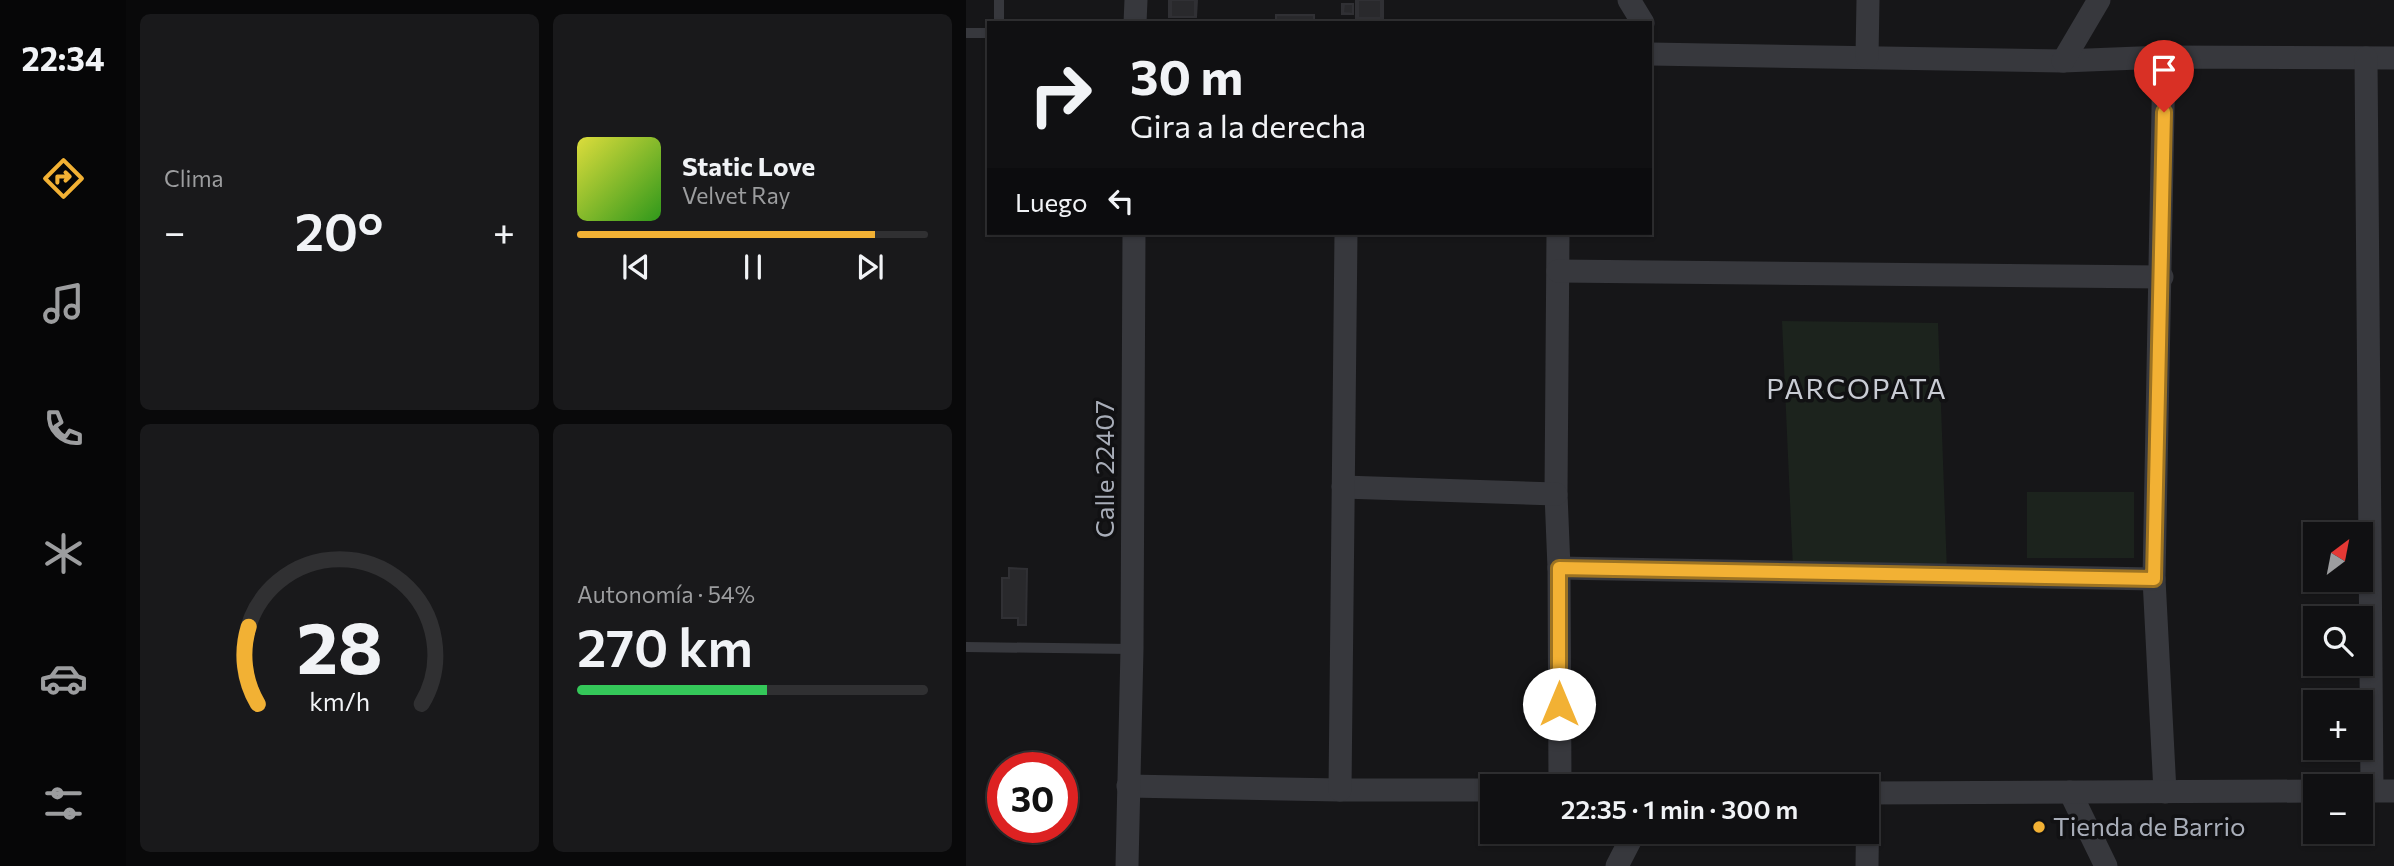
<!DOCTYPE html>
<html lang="es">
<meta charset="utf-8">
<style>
body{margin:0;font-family:Commissioner,sans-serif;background:#19191b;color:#f1f3f6;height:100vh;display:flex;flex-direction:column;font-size:26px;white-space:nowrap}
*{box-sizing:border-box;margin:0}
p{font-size:23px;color:#9c9d9f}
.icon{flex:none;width:38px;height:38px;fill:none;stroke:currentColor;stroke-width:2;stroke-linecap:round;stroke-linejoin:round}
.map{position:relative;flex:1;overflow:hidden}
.side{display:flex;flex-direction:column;gap:14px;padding:14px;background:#09090a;width:840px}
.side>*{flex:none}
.hud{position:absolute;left:21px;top:21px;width:665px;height:214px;border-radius:0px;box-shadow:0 2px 5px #0004,0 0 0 2px #303032;background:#101012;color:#f1f3f6;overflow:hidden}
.needle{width:46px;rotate:32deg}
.controls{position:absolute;left:1337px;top:522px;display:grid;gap:14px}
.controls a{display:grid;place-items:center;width:70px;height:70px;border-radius:0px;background:#101012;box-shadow:0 2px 5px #0004,0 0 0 2px #303032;font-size:35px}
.speed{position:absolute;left:21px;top:752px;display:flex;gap:14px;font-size:35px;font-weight:700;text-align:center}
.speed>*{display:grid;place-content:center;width:91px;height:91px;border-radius:50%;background:#101012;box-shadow:0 2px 5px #0004,0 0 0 2px #303032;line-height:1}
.speed .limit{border:10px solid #d22;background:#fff;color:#111}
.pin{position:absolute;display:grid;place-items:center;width:60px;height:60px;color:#fff;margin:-72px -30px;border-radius:50% 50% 50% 0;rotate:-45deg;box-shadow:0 0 7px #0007}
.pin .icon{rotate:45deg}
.me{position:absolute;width:77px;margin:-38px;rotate:0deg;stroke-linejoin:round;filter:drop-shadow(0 0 5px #0008)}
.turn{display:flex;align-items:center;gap:24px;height:147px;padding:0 28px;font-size:32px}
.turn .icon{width:91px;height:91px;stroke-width:2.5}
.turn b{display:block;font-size:49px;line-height:60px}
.then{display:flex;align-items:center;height:66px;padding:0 28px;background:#0003;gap:14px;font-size:26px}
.big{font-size:52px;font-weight:600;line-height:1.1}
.side .widget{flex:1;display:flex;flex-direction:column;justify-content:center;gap:10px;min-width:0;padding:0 24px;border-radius:10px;background:#19191b}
.side .dial{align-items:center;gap:0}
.dial svg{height:182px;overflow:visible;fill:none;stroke:#303032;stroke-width:7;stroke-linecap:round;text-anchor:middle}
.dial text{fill:#f1f3f6;stroke:none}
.song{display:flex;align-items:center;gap:21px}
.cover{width:84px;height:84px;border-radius:10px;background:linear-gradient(135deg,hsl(60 70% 55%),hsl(110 70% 35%))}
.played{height:7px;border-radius:4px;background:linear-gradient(90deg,#f2b134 85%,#303032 85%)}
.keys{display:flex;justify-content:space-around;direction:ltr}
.heat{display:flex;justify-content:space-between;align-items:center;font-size:38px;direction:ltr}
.charge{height:10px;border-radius:5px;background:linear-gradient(90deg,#34c759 54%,#303032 0)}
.side .tiles{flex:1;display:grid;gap:14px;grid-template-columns:repeat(2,1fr)}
.trip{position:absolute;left:514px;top:774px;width:399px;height:70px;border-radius:0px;background:#101012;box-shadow:0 2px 5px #0004,0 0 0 2px #303032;font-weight:600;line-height:70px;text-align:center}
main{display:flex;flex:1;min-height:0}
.tabs{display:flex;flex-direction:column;width:126px;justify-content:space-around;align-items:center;background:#060607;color:#9c9d9f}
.tabs .icon{width:49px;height:49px}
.tabs .current{color:#f2b134}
.tabs b{font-size:32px;color:#f1f3f6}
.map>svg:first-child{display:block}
.pitch{fill:#1c231d}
.building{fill:#29292c;stroke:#303034;stroke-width:2}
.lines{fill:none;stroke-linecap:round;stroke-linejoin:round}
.lane{stroke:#37383d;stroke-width:10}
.street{stroke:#37383d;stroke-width:23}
.route-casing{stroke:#9d7322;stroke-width:18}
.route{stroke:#f2b134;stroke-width:12}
.poi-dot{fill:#f2b134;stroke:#111113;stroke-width:2.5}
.labels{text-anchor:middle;stroke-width:7;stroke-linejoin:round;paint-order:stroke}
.street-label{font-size:26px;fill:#a8adb8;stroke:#111113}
.poi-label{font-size:26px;fill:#a8adb8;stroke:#111113;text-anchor:start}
.neighbourhood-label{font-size:28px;letter-spacing:2px;fill:#c9ccd4;stroke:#111113}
</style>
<main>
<nav class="tabs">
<b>22:34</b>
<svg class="icon current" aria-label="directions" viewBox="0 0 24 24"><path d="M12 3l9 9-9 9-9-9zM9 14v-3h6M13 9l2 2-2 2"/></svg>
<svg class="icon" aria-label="music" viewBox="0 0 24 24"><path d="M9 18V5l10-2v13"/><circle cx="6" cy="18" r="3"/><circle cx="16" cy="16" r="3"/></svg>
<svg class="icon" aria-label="phone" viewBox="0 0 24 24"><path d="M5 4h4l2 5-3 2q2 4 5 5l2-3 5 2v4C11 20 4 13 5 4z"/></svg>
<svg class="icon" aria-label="climate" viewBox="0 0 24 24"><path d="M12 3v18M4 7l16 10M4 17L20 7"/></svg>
<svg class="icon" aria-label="car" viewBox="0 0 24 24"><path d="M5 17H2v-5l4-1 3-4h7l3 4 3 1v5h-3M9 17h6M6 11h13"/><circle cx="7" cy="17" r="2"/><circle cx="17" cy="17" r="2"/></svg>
<svg class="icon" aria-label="filters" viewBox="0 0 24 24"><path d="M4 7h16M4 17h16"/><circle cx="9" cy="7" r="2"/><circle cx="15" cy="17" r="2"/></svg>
</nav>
<section class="side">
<div class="tiles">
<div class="widget"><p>Clima</p>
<div class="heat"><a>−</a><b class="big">20°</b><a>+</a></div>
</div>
<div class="widget">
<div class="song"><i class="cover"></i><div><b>Static Love</b><p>Velvet Ray</p></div></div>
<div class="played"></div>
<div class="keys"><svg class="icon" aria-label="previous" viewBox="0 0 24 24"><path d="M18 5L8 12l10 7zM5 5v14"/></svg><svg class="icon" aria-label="pause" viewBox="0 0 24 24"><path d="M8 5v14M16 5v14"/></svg><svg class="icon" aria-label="next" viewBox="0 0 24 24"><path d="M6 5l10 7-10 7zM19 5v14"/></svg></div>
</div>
<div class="widget dial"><svg viewBox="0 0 100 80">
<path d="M14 69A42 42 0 1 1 86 69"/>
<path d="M14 69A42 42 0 0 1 10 35" stroke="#f2b134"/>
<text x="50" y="56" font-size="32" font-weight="700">28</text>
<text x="50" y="72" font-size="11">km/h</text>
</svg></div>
<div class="widget"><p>Autonomía · 54%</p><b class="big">270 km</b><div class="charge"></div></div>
</div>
</section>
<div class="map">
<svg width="1428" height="866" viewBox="0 0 1428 866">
<rect width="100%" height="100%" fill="#161618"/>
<g class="pitch">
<polygon points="816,321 972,323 981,572 827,569"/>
<rect x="1061" y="492" width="107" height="66"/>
</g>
<g class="building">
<polygon points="203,0 231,0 230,17 203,17"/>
<rect x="205" y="0" width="24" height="17"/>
<rect x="390" y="0" width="27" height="18"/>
<rect x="392" y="0" width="23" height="18"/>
<rect x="376" y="4" width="11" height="10"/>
<polygon points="378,4 387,4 387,14 377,13"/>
<rect x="310" y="15" width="38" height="8"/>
<rect x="310" y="15" width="38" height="8"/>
<polygon points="43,568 61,569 60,625 52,625 52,618 36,618 36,578 43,578"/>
</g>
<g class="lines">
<g class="lane">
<polyline points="33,23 33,0"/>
<polyline points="0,33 23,33"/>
<polyline points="0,647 166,649"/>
</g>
<g class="street">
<polyline points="663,0 677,23"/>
<polyline points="169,23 170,0"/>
<polyline points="684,54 1097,61 1198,57 1428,58"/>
<polyline points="901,57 902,0"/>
<polyline points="1198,57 1188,579 1199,792"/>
<polyline points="1400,58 1406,791"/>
<polyline points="1097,61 1133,0"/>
<polyline points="592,233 590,494 593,568 594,786"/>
<polyline points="592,271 1196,277"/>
<polyline points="377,487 590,494"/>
<polyline points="593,568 1188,579"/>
<polyline points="162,786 374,790 527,790"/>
<polyline points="374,790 380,233"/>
<polyline points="1395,791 1428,791"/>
<polyline points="1104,792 1140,866"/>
<polyline points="901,793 1349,791"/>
<polyline points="161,866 166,649 168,233"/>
<polyline points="651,866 669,831"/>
<polyline points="901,866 902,793"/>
</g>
</g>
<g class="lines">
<g class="route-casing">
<polyline id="route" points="593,704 593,568 1188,579 1198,112"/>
</g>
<use href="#route" class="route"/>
</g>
<circle class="poi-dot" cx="1073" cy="827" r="7"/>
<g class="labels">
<g class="street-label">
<text transform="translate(139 469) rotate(-90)" y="9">Calle 22407</text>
</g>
<g class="poi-label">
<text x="1087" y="836">Tienda de Barrio</text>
</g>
<g class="neighbourhood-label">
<text x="891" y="399">PARCOPATA</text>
</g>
</g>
</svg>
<div class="controls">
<a><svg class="needle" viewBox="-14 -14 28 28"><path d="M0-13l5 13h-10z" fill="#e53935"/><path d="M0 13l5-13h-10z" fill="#9c9d9f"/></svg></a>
<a><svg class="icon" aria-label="search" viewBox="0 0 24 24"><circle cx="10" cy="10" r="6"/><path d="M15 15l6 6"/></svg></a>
<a>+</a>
<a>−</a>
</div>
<div class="speed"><div class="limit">30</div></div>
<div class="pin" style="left:1198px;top:112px;background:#d93025"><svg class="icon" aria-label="arrive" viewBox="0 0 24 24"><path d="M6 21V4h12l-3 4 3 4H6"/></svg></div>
<svg class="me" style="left:593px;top:704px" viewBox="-20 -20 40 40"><circle r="19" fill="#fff"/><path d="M0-13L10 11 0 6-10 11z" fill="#f2b134"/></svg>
<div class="trip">22:35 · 1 min · 300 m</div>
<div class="hud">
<div class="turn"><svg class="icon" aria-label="right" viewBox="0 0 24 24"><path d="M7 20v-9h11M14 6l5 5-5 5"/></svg><div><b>30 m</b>Gira a la derecha</div></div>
<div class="then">Luego<svg class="icon" aria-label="left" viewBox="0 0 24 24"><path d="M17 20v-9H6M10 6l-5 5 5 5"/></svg></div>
</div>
</div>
</main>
